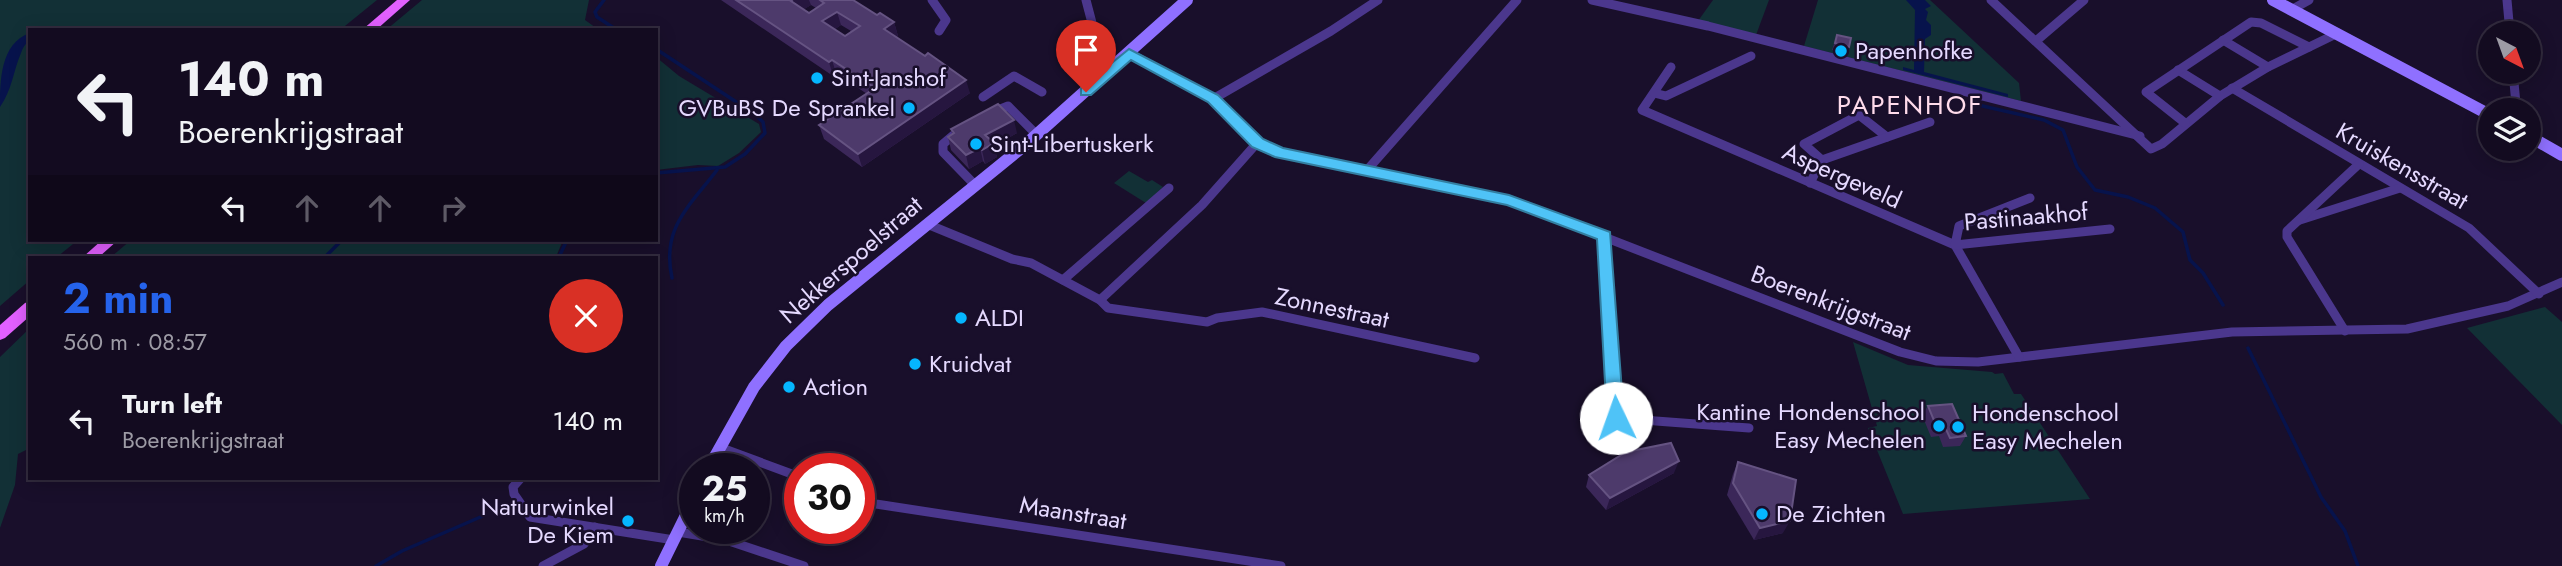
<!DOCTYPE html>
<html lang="en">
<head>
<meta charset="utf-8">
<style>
	:root { --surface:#130b20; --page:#20192d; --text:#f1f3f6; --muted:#9d9ba5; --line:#322b3e; --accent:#2563eb }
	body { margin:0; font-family:Jost,sans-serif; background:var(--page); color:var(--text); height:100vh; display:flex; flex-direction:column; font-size:26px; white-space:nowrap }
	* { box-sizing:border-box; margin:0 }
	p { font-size:23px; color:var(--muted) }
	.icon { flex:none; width:38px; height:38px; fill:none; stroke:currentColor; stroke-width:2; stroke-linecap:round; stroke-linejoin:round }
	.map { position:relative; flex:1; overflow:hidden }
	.side { position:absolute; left:28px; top:256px; width:630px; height:224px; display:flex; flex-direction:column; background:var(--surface); border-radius:0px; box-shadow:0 4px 18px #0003,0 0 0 2px var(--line) }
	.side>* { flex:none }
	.banner { position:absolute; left:28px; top:28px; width:630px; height:214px; border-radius:0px; box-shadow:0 4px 18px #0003,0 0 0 2px var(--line); background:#130b20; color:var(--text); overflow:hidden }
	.needle { width:46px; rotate:139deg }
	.controls { position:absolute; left:2478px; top:21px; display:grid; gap:14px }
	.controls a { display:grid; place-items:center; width:63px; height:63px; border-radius:50%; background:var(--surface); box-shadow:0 4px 18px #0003,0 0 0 2px var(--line); font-size:35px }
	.speed { position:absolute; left:679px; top:453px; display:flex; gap:14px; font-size:35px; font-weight:700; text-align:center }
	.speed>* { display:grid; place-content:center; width:91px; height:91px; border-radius:50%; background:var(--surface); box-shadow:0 4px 18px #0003,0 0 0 2px var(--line); line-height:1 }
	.speed small { font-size:18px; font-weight:400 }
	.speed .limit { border:10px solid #d22; background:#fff; color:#111 }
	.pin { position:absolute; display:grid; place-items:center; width:60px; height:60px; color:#fff; margin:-72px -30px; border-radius:50% 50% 50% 0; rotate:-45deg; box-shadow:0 0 7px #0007 }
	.pin .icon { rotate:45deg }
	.me { position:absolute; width:77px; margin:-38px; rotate:357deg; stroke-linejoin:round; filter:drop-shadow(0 0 5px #0008) }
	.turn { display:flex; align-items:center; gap:24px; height:147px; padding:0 35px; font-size:32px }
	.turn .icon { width:91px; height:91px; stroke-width:2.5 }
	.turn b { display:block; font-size:49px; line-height:60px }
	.lanes { display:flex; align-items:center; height:66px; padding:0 35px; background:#0003; justify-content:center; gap:35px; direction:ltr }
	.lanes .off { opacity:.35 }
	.round { display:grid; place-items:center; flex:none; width:74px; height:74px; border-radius:37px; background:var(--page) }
	.head { display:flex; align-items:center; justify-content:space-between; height:119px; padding:0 35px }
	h1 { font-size:42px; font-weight:700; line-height:52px; color:var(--accent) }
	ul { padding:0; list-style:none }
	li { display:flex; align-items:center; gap:21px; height:91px; padding:0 35px }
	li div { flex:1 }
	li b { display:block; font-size:26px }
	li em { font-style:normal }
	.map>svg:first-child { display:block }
	.green { fill:#123036 }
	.water { fill:#07134c }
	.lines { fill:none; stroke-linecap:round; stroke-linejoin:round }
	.stream { stroke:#07134c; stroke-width:3.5 }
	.minor { stroke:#4b378d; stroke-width:9 }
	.secondary { stroke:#8f70ff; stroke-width:12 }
	.primary { fill:#e260ff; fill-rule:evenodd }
	.wall { fill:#3b2759; fill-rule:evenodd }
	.shaded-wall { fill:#26163f }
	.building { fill:#4d3a6b; stroke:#655382; stroke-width:2; fill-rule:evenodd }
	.route { fill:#4fc3f7; stroke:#337fa1; stroke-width:2 }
	.poi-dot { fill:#05b6ff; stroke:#190f2b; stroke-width:2.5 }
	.labels { text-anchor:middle; stroke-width:5; stroke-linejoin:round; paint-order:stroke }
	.poi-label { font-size:24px; fill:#e5d9ff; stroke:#190f2b; text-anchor:start }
	.street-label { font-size:24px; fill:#e5d9ff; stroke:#190f2b }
	.neighbourhood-label { font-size:26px; letter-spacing:2px; fill:#ffdbeb; stroke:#190f2b }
</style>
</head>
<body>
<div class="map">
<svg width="2562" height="566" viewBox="0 0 2562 566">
	<rect width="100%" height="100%" fill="#190f2b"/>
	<g class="green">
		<path d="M0,0H377L340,30H30V240H78L57,257H30V280L0,306Z"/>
		<path d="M422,0H589L585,20L599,30H386Z"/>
		<path d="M1713,0H1769L1756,35L1698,21Z"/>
		<path d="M1818,0H1930L2019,83L2021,101L1804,46Z"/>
		<path d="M656,57L679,76L759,124L761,132L739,153L718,166L698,165L656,170Z"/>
		<path d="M1129,171L1148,182L1152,180L1163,187L1146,203L1114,183Z"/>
		<path d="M131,240H563L556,257H111Z"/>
		<path d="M2545,307L2562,322V425L2467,328Z"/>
		<path d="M30,328V448L18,454L15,485L0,528V357Z"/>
		<path d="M1853,342L1908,365L1992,372L1995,374L2003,373L2014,394H2021L2090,499L1903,514L1868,428L1877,426Z"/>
	</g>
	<g class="water">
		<path d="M1906,0H1925L1931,6L1925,9L1928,12L1926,20L1931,25V35L1925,39L1924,72L2008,94V97L1903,70V67L1914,70L1915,10Z"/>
		<path d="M30,33C30,43 24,43 21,53C13,72 12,90 0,107C0,82 0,43 30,33Z"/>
	</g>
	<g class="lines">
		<g class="stream">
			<path d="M604,0L595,12L597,17L617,30"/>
			<path d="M656,49L753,113L763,122L765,133L745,154L725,167L656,173"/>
			<path d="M1974,104L2044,120L2063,130L2077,167L2095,190L2128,197L2155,208L2183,232L2190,260L2203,273L2223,305"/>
			<path d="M325,257L342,240"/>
			<path d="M559,257L567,240"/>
			<path d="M672,278C661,228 689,207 717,170"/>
			<path d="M2248,348L2321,497L2345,531L2358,566"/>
			<path d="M376,566L402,551L485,515"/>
		</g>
		<g class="minor">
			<path d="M932,0L946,20L939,31"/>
			<path d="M1086,0L1102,61L1111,69"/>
			<path d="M1592,0L1708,26L2140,136"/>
			<path d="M1991,0L2151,149L2162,144L2220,96L2268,67L2338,33"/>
			<path d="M2507,0L2510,33"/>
			<path d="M2291,10L2309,0"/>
			<path d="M2223,40L2268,67"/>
			<path d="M2036,41L2084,0"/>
			<path d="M1129,53L1213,99L1257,143L1280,153L1509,200L1900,352L1936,361L1978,362L2232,332L2407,329L2508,306L2562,282"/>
			<path d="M1671,67L1642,110L1955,245L2019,357"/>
			<path d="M2178,70L2220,96"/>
			<path d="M2513,72L2516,104L2520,110"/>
			<path d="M2232,88L2469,228L2539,294"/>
			<path d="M1654,93L1666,96L1751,56"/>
			<path d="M983,97L1014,76L1042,92"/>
			<path d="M1213,99L1331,31L1378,0"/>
			<path d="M993,112L1008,106L1037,135"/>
			<path d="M2185,123L2146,92L2251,22L2261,23L2309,47"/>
			<path d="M956,133L943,144V152L975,185"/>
			<path d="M1822,160L1804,144L1859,115L1887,137"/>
			<path d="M1368,169L1517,0"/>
			<path d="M1810,183L1822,160L1930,122"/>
			<path d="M2030,198L1959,226L1955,245L2110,229"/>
			<path d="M2300,220L2400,188"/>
			<path d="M927,224L1012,259L1031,263L1100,300L1108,308L1207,322L1217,318L1262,312L1475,358"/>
			<path d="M1605,236L1616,418L1749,428"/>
			<path d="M1063,280L1169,188"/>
			<path d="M1100,300L1202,205L1257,143"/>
			<path d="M2345,331L2287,237V231L2359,164"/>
			<path d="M719,447L800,477"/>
			<path d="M521,478L513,487L514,494L530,517L674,540"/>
			<path d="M859,498L876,504L1281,566"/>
			<path d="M678,532L726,540L804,566"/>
			<path d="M543,566L584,544L595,527"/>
		</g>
		<g class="secondary">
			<path d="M2273,0L2490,115"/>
			<path d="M2529,136L2562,155"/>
			<path d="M708,469L754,387L786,346L828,305L1025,145L1187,0"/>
			<path d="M661,566L695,497"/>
		</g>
		<g class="primary">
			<path d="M397,0H410L376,30H362Z"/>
			<path d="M102,240H118L99,257H83Z"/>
			<path d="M30,301V316L5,338L0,340V325L25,303Z"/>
		</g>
	</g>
	<g class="wall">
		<path d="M721,0H853L877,15L894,22L898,36L896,37L970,93L862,167L824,139L819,125L867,94L836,73L833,76ZM811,5L816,8L809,13L804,9ZM841,25L851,31L845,36L835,29Z"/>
		<path d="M1837,35L1849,47L1846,54L1832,50Z"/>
		<path d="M951,129L1017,133L994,146L997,157L985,164L983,161L969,169L951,150L948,137L952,134Z"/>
		<path d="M1928,406L1966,436L1960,446L1943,447L1939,436L1931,437L1922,415Z"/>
		<path d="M1738,462L1783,533L1754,540L1727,495L1733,474Z"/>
		<path d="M1674,473L1606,510L1586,487L1589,475Z"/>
	</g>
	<g class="shaded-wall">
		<path d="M792,0H809L811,5L796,14L791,1Z"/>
		<path d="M837,12L841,25L826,35L822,21Z"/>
		<path d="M894,22L898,36L887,43L884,29Z"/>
		<path d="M832,60L836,73L833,76L829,62Z"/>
		<path d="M966,80L970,93L862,167L858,154Z"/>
		<path d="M1014,120L1017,133L994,146L997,157L985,164L982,150L985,135Z"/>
		<path d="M980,148L983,161L969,169L966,155Z"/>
		<path d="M1679,461L1674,473L1606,510L1610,498Z"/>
		<path d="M1790,521L1783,533L1754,540L1760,528Z"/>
	</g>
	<g class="building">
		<path d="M736,0H792L791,1L809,13L824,3L820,0H853L877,15L880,13L894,22L884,29L925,56L928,53L966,80L858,154L819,125L875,88L832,60L829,62ZM837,12L860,26L845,36L822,21Z"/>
		<path d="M1837,35L1851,38L1849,47L1835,43Z"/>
		<path d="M998,104L1014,120L985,135L994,143L982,150L980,148L966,155L948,137L954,133L951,129Z"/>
		<path d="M1952,404L1966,436L1950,438L1945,427L1937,428L1928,406Z"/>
		<path d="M1671,443L1679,461L1610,498L1589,475L1626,452Z"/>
		<path d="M1738,462L1796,480L1790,521L1760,528L1733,483Z"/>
	</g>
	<path class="route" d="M1129,49L1218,95L1263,139L1283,148L1509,195L1610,232L1624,418L1622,423L1616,425L1610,423L1607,418L1597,239L1507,205L1275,157L1252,147L1208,102L1131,60L1091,95H1081V88Z"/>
	<g class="poi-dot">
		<circle cx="1841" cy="51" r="7"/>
		<circle cx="817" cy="78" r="7"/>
		<circle cx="909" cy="108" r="7"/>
		<circle cx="976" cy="144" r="7"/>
		<circle cx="961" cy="318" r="7"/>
		<circle cx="915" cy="364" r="7"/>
		<circle cx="789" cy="387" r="7"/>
		<circle cx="1939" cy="426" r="7"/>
		<circle cx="1958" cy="427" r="7"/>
		<circle cx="1762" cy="514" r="7"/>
		<circle cx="628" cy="521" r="7"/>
	</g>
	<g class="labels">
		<g class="poi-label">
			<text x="1855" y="59">Papenhofke</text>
			<text x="831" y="86">Sint-Janshof</text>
			<text x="895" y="116" text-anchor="end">GVBuBS De Sprankel</text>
			<text x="990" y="152">Sint-Libertuskerk</text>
			<text x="975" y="326">ALDI</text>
			<text x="929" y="372">Kruidvat</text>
			<text x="803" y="395">Action</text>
			<text x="1925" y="420" text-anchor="end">Kantine Hondenschool<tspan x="1925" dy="28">Easy Mechelen</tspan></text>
			<text x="1972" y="421">Hondenschool<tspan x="1972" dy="28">Easy Mechelen</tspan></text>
			<text x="614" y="515" text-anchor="end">Natuurwinkel<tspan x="614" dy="28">De Kiem</tspan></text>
			<text x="1776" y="522">De Zichten</text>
		</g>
		<g class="street-label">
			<text transform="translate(2402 166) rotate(30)" y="8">Kruiskensstraat</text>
			<text transform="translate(1842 176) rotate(24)" y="8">Aspergeveld</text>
			<text transform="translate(2026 217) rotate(-5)" y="8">Pastinaakhof</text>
			<text transform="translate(851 260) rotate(-41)" y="8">Nekkerspoelstraat</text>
			<text transform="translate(1831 303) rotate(21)" y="8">Boerenkrijgstraat</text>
			<text transform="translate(1332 308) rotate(12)" y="8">Zonnestraat</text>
			<text transform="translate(1073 513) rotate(9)" y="8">Maanstraat</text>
		</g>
		<g class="neighbourhood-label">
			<text x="1910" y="114">PAPENHOF</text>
		</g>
	</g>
</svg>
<div class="controls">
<a><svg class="needle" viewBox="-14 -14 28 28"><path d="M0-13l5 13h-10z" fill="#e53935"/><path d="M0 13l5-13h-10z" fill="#9d9ba5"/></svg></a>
<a><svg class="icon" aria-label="layers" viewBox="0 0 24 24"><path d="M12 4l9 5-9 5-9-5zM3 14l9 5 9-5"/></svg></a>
</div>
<div class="speed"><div>25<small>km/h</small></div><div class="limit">30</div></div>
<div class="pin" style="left:1086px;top:92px;background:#d93025"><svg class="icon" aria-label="arrive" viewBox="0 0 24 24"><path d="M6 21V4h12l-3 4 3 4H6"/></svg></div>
<svg class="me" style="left:1616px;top:418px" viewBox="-20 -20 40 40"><circle r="19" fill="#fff"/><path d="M0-13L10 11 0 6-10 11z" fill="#4fc3f7"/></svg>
<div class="banner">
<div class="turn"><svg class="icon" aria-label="left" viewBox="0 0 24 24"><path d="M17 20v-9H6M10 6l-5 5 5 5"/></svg><div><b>140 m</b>Boerenkrijgstraat</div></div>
<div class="lanes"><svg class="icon" aria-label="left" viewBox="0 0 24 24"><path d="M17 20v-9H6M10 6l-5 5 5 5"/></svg><svg class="icon off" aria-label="ahead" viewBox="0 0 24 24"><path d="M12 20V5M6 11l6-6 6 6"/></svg><svg class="icon off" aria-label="ahead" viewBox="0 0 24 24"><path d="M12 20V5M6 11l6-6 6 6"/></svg><svg class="icon off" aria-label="right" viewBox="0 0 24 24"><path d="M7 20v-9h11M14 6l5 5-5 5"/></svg></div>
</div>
<section class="side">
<div class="head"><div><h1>2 min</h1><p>560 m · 08:57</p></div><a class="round" style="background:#d93025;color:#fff"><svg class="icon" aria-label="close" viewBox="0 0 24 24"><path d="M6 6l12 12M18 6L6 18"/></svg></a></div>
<ul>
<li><svg class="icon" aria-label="left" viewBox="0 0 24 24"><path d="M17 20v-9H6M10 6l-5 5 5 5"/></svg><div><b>Turn left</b><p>Boerenkrijgstraat</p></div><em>140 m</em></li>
</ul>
</section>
</div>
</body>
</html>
